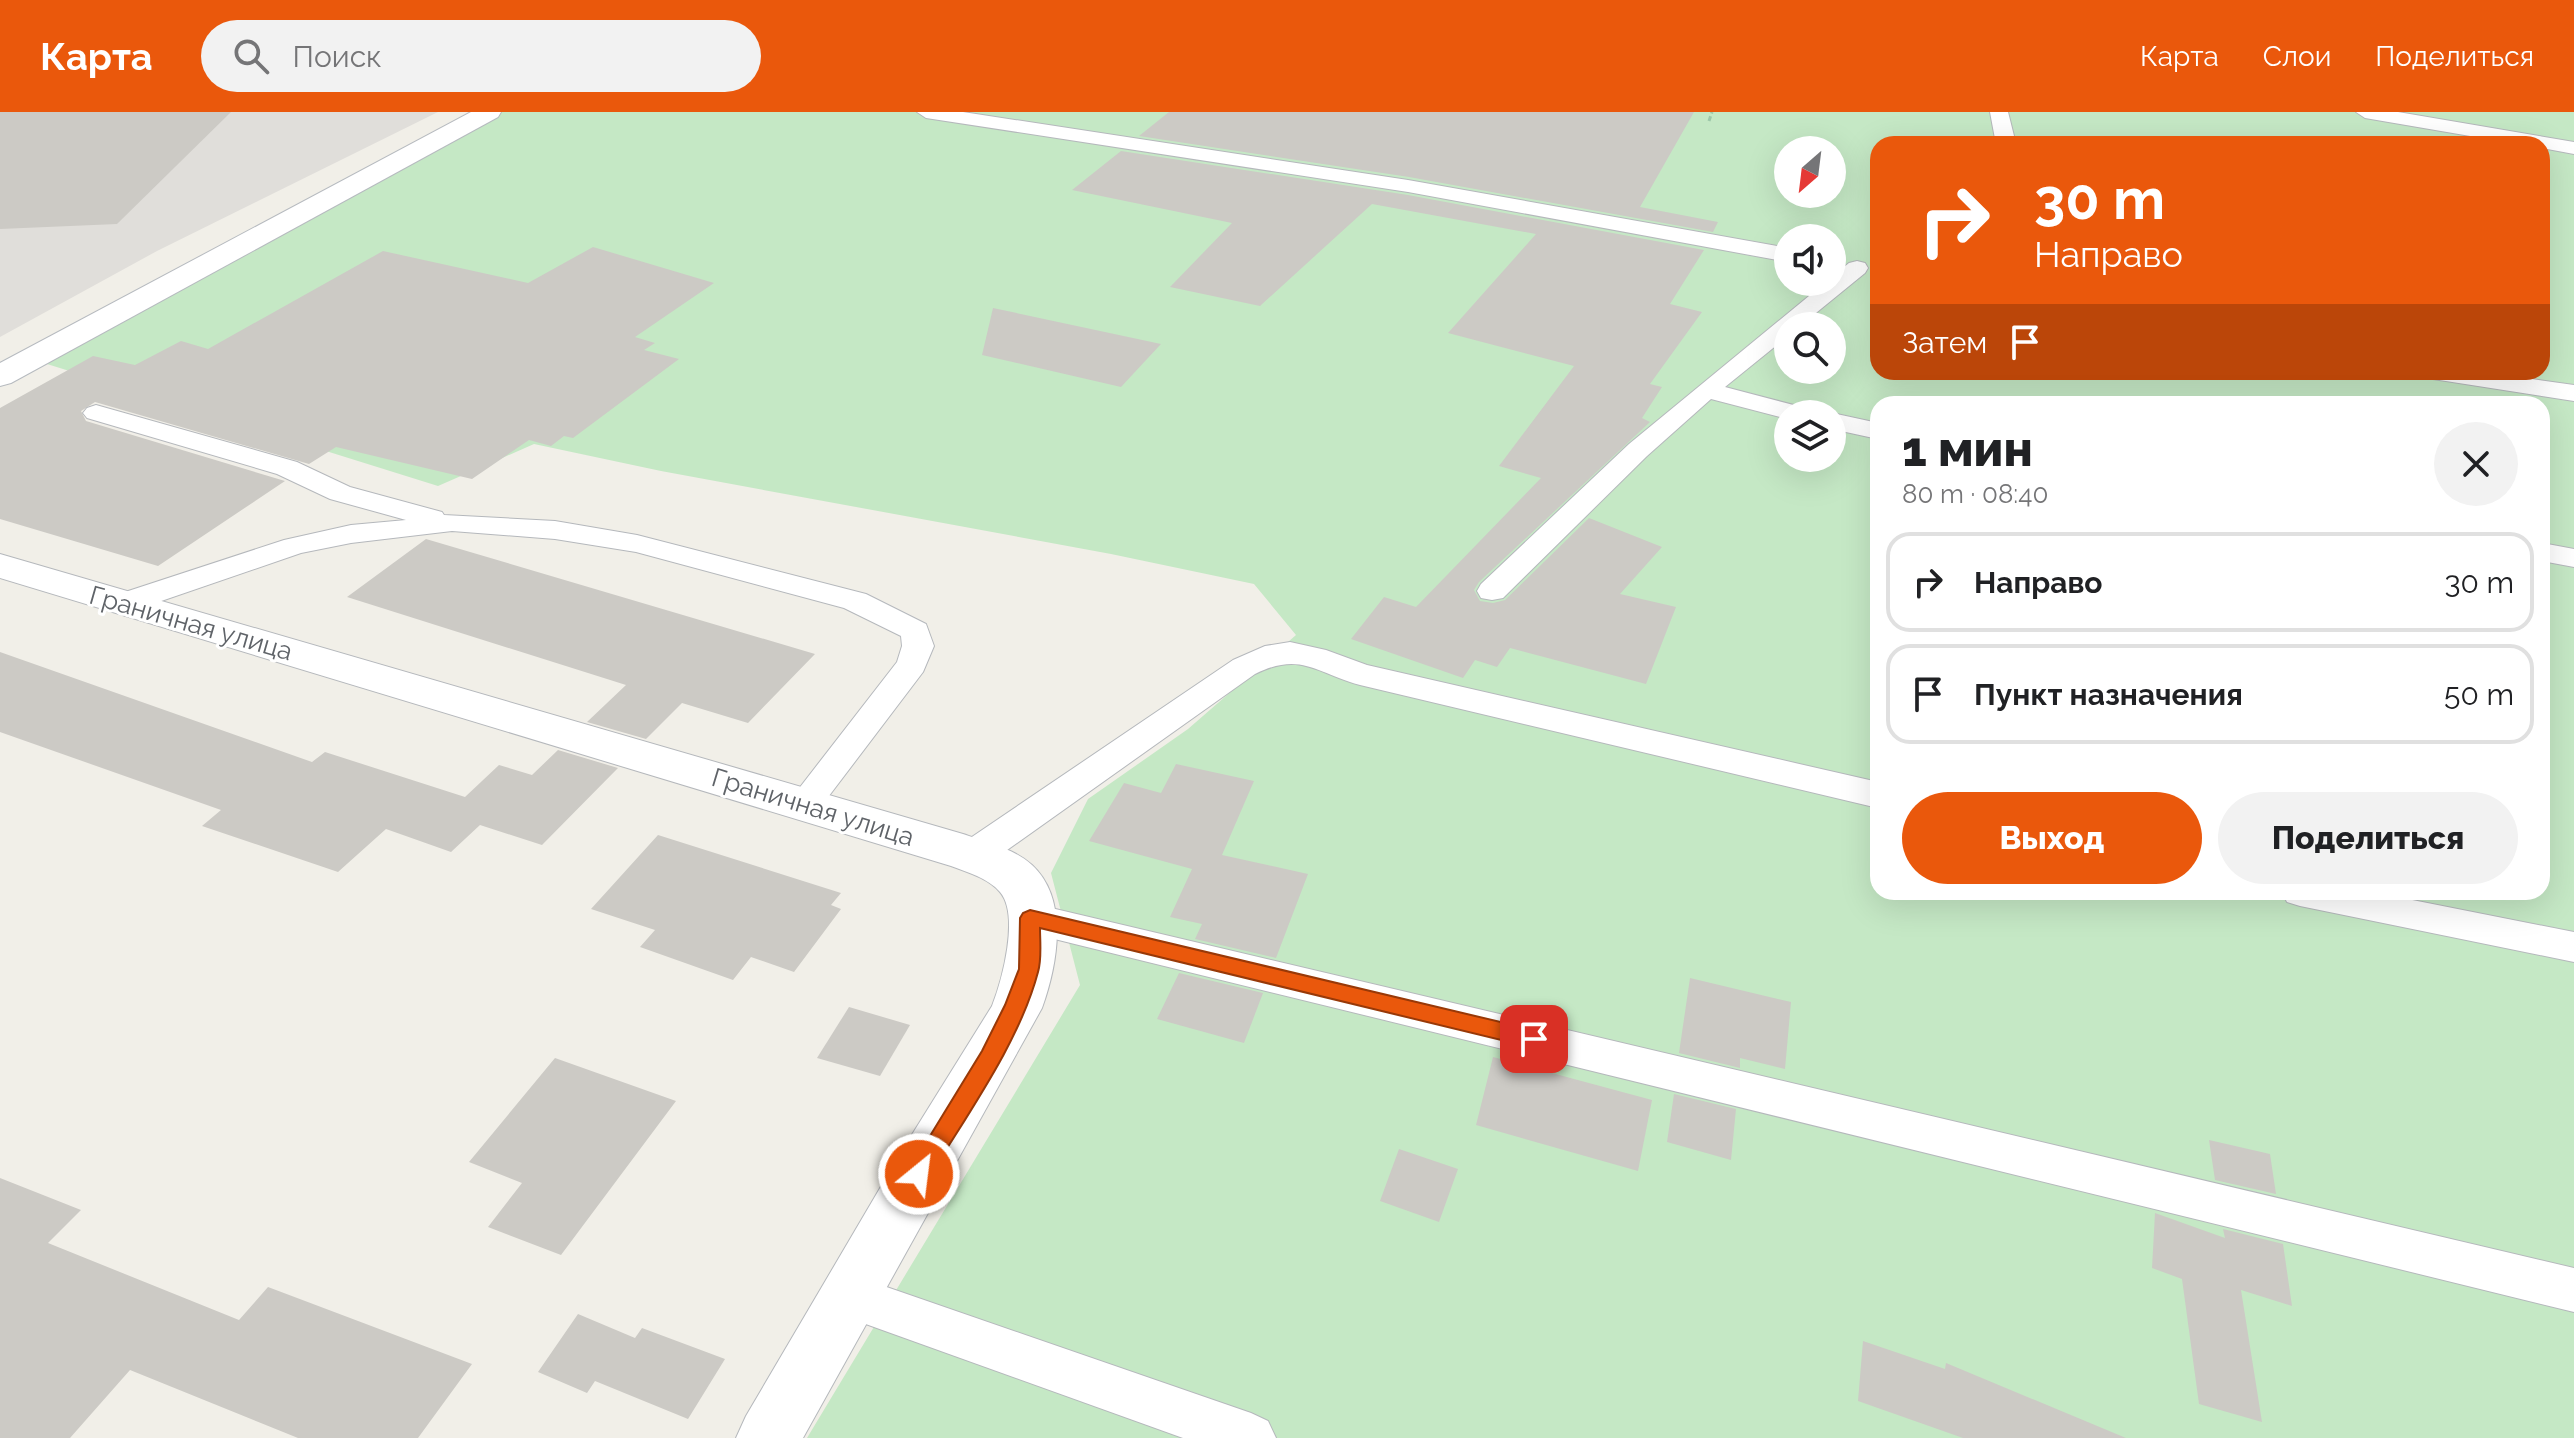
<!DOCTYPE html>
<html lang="ru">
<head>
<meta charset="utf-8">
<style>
	:root { --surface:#fff; --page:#f2f2f2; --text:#202124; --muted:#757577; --line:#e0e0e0; --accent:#ea580c }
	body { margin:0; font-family:Raleway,sans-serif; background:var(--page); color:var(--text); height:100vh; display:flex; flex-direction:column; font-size:30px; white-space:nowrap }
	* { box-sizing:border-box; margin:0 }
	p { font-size:26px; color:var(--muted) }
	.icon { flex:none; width:44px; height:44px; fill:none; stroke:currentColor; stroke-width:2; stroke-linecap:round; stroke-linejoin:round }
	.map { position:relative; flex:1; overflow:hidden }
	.sheet { position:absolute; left:1870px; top:284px; width:680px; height:504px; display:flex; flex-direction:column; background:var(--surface); border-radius:24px; box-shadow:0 8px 32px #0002 }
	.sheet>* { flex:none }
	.guide { position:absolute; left:1870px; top:24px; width:680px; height:244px; border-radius:24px; box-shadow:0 8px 32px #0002; background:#ea580c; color:#fff; overflow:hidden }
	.needle { width:52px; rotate:208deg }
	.fabs { position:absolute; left:1774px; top:24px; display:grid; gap:16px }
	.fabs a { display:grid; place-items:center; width:72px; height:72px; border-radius:50%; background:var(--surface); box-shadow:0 8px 32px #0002; font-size:40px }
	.pin { position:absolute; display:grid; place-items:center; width:68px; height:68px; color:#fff; margin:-34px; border-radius:16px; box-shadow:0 4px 12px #0006 }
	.me { position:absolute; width:88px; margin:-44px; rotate:29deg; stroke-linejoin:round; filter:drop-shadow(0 0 6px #0008) }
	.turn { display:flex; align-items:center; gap:28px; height:168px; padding:0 32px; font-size:36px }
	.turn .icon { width:104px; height:104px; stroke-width:2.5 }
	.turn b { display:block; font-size:56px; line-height:68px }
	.then { display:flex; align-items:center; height:76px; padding:0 32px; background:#0003; gap:16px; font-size:30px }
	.round { display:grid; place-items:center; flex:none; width:84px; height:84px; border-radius:42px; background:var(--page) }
	.summary { display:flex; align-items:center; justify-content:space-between; height:136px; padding:0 32px }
	h1 { font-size:48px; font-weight:800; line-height:60px }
	.button { display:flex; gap:16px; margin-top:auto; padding:16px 32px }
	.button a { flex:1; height:92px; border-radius:48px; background:var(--accent); color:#fff; font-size:32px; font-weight:800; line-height:92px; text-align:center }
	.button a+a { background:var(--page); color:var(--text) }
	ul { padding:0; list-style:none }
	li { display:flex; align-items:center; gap:24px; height:100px; margin:0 16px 12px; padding:0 16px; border:4px solid var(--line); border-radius:24px }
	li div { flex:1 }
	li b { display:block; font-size:30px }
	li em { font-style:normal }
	header { display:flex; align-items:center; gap:48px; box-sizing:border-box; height:112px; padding:0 40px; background:var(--accent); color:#fff }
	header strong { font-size:38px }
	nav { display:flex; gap:44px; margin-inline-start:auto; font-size:28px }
	.search { width:560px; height:72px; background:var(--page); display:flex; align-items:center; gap:20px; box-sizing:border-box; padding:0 28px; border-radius:44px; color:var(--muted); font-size:30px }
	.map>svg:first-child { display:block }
	.industrial { fill:#e0deda }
	.green { fill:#c5e8c5; fill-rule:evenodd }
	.building { fill:#cccac5 }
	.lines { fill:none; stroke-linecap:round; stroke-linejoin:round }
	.lane-casing { stroke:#b5b8bc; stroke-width:2 }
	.street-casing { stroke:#b5b8bc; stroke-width:2 }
	.secondary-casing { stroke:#b6babf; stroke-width:2 }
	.path { stroke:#9cc7a9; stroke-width:3; stroke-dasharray:5 3; stroke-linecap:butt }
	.lane { fill:#fff; fill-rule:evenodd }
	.street { fill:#fff; fill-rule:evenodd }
	.secondary { fill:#fff; fill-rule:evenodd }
	.route { fill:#ea580c; stroke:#983908; stroke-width:2 }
	.labels { text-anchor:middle; stroke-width:6; stroke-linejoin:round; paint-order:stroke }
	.street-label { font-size:26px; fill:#5f6368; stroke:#fff }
</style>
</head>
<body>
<header>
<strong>Карта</strong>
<div class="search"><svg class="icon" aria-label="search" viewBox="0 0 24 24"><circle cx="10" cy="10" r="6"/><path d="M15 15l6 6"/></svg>Поиск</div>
<nav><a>Карта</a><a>Слои</a><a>Поделиться</a></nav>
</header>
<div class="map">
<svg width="2574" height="1326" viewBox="0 0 2574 1326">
	<rect width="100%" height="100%" fill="#f1efe8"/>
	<path class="industrial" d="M0,0H438L157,139L0,225Z"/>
	<path class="green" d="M489,0H2574V1326H807L1080,873L1051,761L1088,687L1188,617L1296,523L1254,472L1111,442L661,359L534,332L438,374L31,247ZM1878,32H2542V260H1878ZM1788,38H1832V82H1788ZM1788,126H1832V170H1788ZM1788,214H1832V258H1788ZM1878,292H2542V780H1878ZM1788,302H1832V346H1788Z"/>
	<g class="building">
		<path d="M0,0H231L117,112L0,117Z"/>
		<path d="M1169,0H1694L1640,95L1718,110L1713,120L1409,65L1139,24Z"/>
		<path d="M1121,39L1408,83L1704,138L1670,192L1702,200L1650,272L1662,275L1642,306L1650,310L1479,470L1474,478L1480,489L1493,491L1505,488L1589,406L1662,435L1620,482L1676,495L1646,572L1510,536L1497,555L1475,548L1463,566L1351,527L1384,485L1416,495L1541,366L1499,354L1574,254L1448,221L1536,122L1372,92L1260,194L1170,175L1232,111L1072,78Z"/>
		<path d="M593,135L714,171L635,225L655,231L644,238L679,247L573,326L564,324L551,334L529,328L472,367L336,335L309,352L95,290L81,299L86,309L285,369L158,454L0,407V296L93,244L135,253L181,229L208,237L383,139L528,171Z"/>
		<path d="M993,196L1161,232L1121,275L982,243Z"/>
		<path d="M426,427L815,542L748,611L682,591L646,627L587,610L626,573L347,485Z"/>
		<path d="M0,540L312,650L325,640L465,685L499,653L532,663L558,638L618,656L542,733L480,713L451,740L386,717L338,760L202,714L221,698L0,620Z"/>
		<path d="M1176,652L1254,669L1222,743L1308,762L1276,846L1195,827L1202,812L1170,805L1192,757L1089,729L1124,671L1161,681Z"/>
		<path d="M658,723L841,781L831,793L841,797L794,860L751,845L733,868L640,835L655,818L591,797Z"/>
		<path d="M1179,861L1263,881L1244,931L1157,907Z"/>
		<path d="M1690,866L1791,890L1785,957L1740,946V956L1679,941Z"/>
		<path d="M849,895L910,913L880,964L817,946Z"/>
		<path d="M1493,945L1652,988L1638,1059L1476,1013Z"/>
		<path d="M555,946L676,989L561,1143L488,1115L522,1071L469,1050Z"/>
		<path d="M1674,982L1736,997L1731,1048L1667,1030Z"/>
		<path d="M2209,1028L2270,1042L2276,1082L2215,1068Z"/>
		<path d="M1399,1037L1458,1057L1439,1110L1380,1089Z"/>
		<path d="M0,1066L81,1098L48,1131L239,1208L268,1175L472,1252L418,1326H298L130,1258L70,1326H0Z"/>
		<path d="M2155,1101L2225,1126L2223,1117L2283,1132L2292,1194L2241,1178L2262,1310L2199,1292L2182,1167L2152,1156Z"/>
		<path d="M578,1202L635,1226L642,1216L725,1247L688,1307L595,1269L587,1281L538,1260Z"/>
		<path d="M1863,1229L1945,1257L1946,1251L2126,1326H1963L1858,1289Z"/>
	</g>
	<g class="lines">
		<g class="lane-casing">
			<g id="lane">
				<path d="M917,0H963L1408,68L1788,136V150L1408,80L926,6Z"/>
				<path d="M1990,0H2008L2016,32H1996Z"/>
				<path d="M2356,0H2398L2574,30V42L2542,36V32H2517L2365,6Z"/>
				<path d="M1857,149L1865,151L1868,156L1865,161L1800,214H1788V224L1725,275L1809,297L1813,302H1788V307L1711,287L1647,344L1503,486L1492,488L1481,486L1477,479L1481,472L1629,332L1826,170H1832V165L1849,151Z"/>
				<path d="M2421,260H2483L2574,273V289L2433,267L2424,265Z"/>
				<path d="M96,293L297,350L350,375L442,400L444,403L555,409L637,423L866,482L926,512L934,534L923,560L816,701L804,705L792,701L787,692L897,550L902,534L901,524L844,496L636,440L555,427L452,419L351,431L301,441L135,498L124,501L113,498L109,491L113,484L284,428L351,413L406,408L330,387L277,362L87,306L83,301L87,296Z"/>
				<path d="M1832,301L1878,311V327L1832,317V302H1829Z"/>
				<path d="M2542,431L2574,437V455L2542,449Z"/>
				<path d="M1290,530L1326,538L1367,553L1878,670V696L1360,573C1316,561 1301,539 1255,562L986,753L973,757L960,753L955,743L960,733L1233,548L1265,534Z"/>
				<path d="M2282,780H2372L2574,820V850L2300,794L2287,790Z"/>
				<path d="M1030,791L2574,1156V1200L1030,821L1017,816L1011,806L1017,796Z"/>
				<path d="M849,1162L1251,1301L1268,1309L1276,1326H1183L849,1206L833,1200L826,1184L833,1168Z"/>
			</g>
		</g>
		<g class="street-casing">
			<path id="street" d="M0,442L963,722C986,730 1013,736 1032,753C1070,788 1057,854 1042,896L803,1326H736L746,1304L903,1037L992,894C1002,869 1020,803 1000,780C988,766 967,760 951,754L0,466Z"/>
		</g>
		<g class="secondary-casing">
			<path id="secondary" d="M471,0H501L498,5L11,271L0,274V251Z"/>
		</g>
		<path class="path" d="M1709,9L1712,0"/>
		<use href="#lane" class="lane"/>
		<use href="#street" class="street"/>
		<use href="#secondary" class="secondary"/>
	</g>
	<path class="route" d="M1030,798L1534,918L1541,921L1544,927L1541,933L1534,936L1040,816C1040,830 1042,847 1038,860C1019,932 965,1005 927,1069L919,1073L911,1069L907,1062L911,1055L982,939L1005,893L1019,857L1020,806L1023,801Z"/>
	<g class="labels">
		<g class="street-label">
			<text transform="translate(191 511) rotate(16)" y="9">Граничная улица</text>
			<text transform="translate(813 695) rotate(17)" y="9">Граничная улица</text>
		</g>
	</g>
</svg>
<div class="fabs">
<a><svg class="needle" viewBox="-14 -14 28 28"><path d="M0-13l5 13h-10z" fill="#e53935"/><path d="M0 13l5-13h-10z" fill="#757577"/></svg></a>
<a><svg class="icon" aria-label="sound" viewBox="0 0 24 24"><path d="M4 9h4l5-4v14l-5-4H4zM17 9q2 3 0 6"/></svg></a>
<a><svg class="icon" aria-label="search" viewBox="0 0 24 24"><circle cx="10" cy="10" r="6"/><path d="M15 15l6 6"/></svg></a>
<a><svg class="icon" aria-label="layers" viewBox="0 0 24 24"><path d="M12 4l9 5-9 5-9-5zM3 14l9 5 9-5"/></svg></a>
</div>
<div class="pin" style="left:1534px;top:927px;background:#d93025"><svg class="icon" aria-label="arrive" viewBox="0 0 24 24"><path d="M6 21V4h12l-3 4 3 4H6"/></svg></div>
<svg class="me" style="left:919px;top:1062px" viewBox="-20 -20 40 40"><circle r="17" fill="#ea580c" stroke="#fff" stroke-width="3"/><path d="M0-11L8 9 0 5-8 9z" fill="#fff"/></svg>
<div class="guide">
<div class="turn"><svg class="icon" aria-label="right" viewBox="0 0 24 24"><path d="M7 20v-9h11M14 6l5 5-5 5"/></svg><div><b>30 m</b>Направо</div></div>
<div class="then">Затем<svg class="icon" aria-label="arrive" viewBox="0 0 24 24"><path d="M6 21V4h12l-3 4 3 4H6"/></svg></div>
</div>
<section class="sheet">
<div class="summary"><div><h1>1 мин</h1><p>80 m · 08:40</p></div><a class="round"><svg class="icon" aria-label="close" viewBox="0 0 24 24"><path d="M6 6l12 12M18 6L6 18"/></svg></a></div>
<ul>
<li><svg class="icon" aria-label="right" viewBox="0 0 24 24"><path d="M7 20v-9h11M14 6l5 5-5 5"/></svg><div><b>Направо</b></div><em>30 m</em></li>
<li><svg class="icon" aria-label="arrive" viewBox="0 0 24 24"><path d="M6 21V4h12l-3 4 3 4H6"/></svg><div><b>Пункт назначения</b></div><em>50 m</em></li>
</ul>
<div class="button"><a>Выход</a><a>Поделиться</a></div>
</section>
</div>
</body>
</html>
